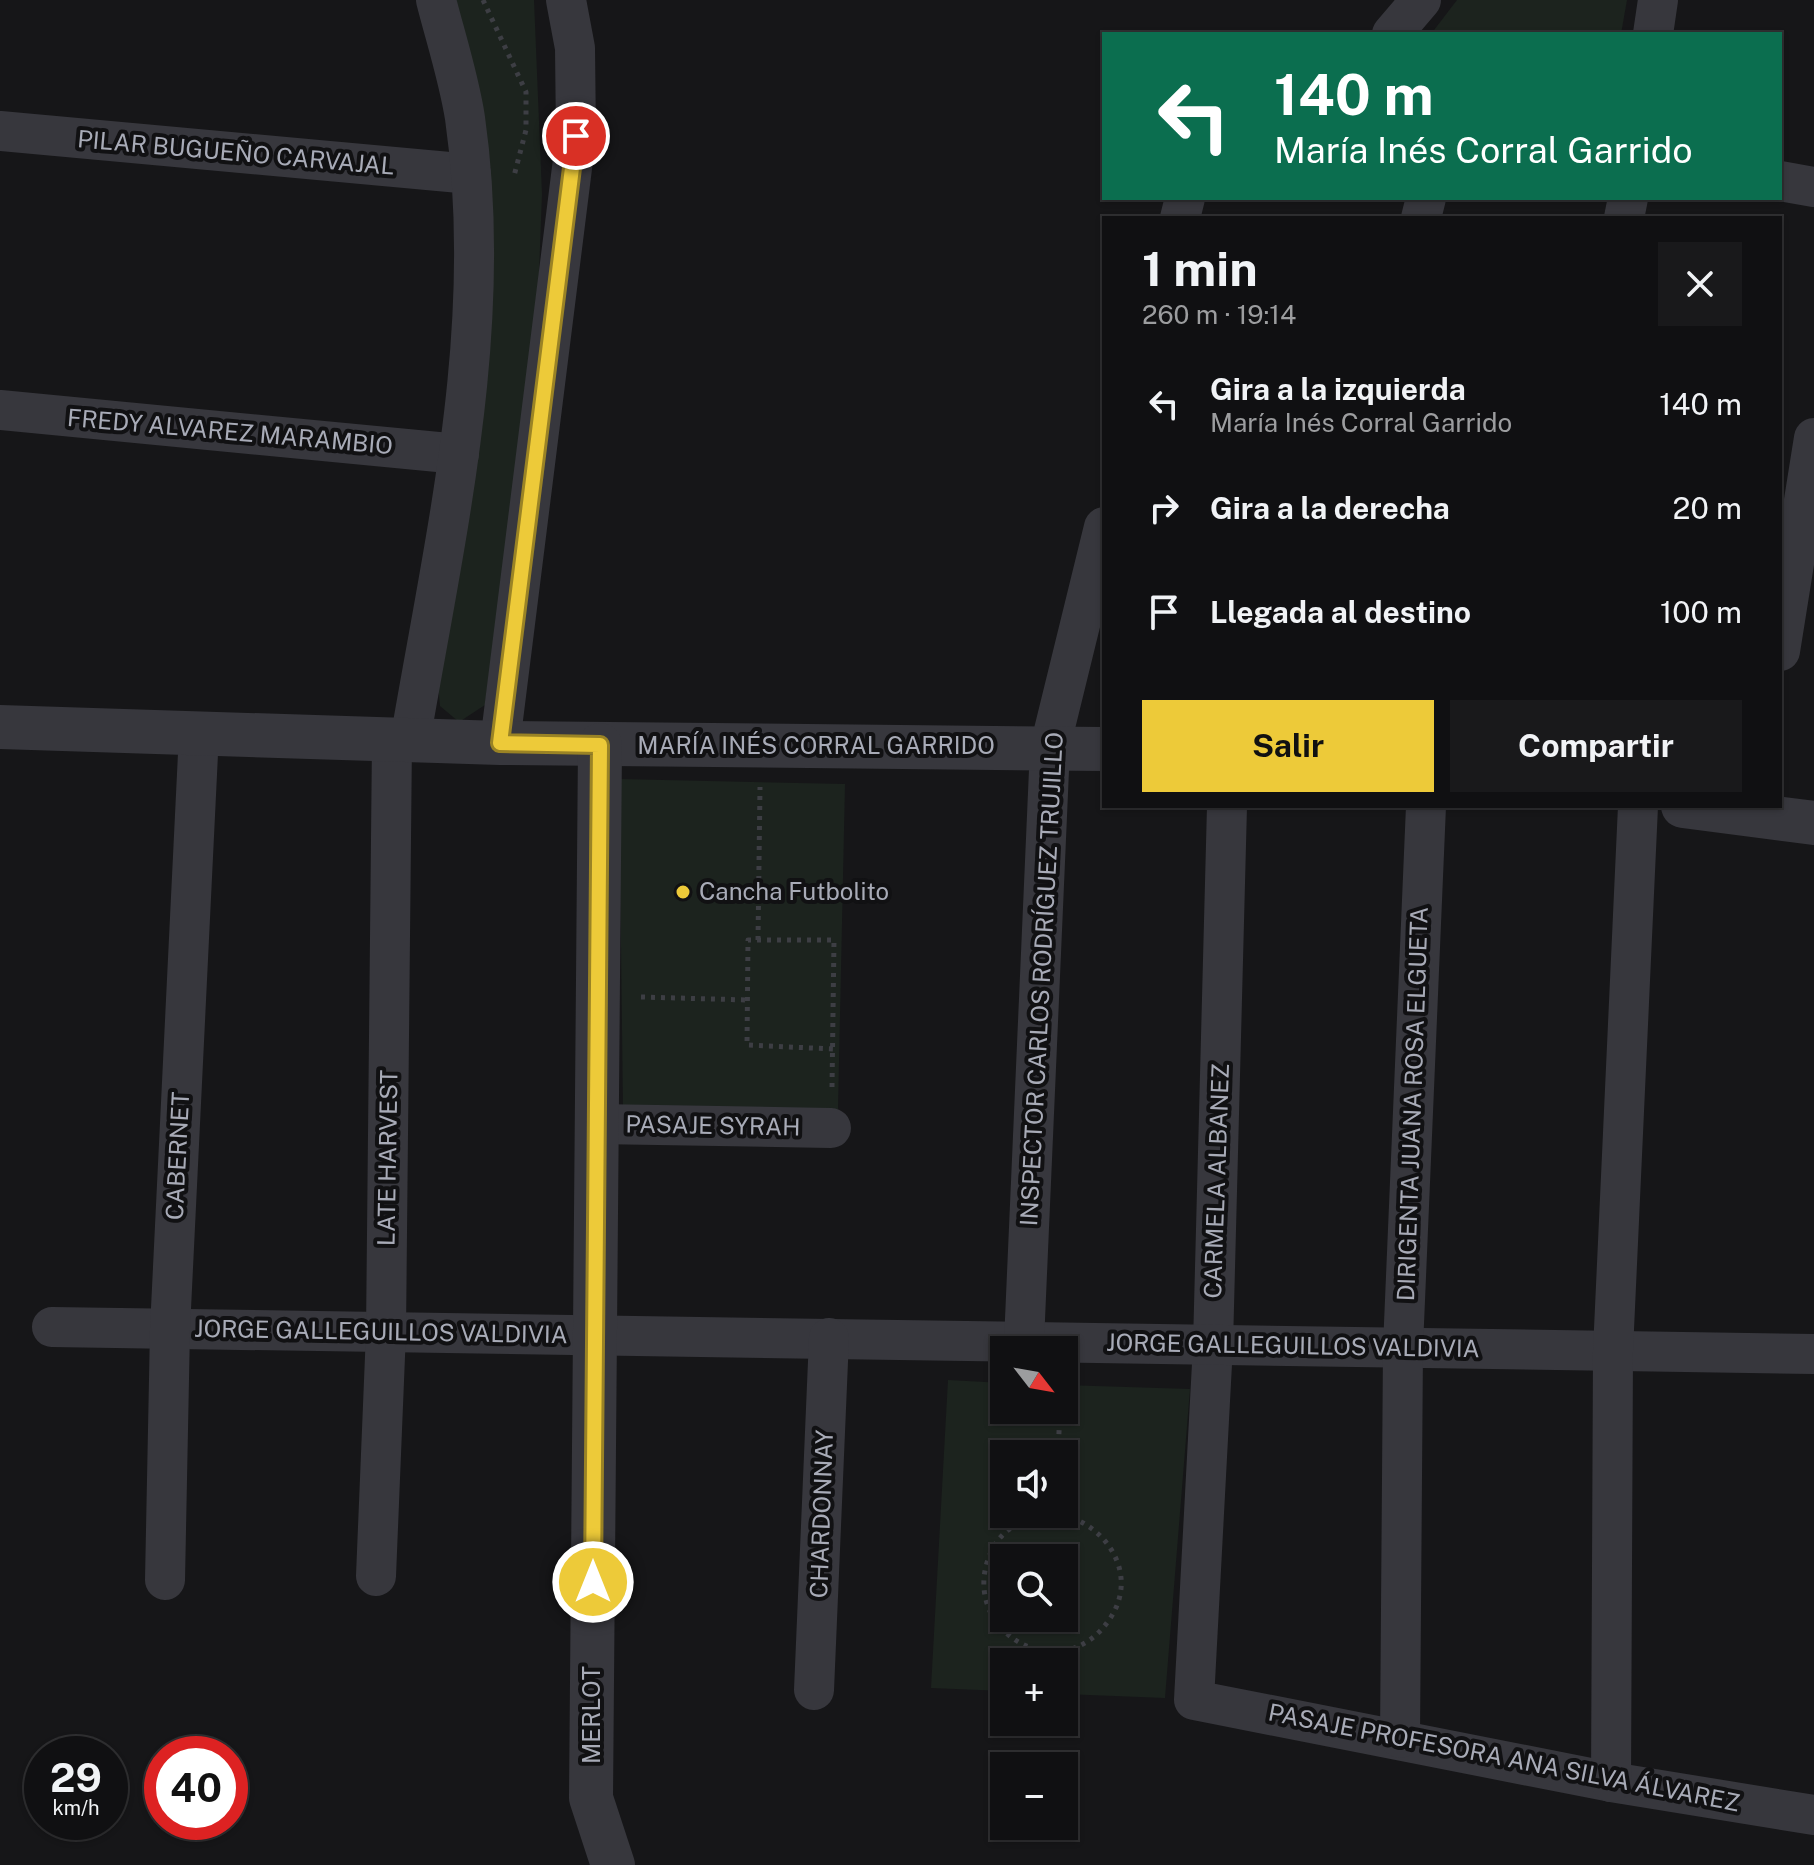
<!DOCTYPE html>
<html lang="es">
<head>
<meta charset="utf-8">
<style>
	:root { --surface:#101012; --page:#19191b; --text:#f1f3f6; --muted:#9c9d9f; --line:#303032; --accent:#edca39 }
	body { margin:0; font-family:"Public Sans",sans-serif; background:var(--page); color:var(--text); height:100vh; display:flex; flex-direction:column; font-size:30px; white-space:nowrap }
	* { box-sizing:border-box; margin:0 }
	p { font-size:26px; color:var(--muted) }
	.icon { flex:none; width:44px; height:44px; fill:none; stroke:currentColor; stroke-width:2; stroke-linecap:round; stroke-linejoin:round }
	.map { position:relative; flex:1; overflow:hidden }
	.sheet { position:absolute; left:1102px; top:216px; width:680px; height:592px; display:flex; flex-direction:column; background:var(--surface); border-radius:0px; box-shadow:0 2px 6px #0004,0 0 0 2px var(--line) }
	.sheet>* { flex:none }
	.hud { position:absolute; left:1102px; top:32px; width:680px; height:168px; border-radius:0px; box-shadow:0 2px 6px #0004,0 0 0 2px var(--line); background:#0b6e4f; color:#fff; overflow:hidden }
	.needle { width:52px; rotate:121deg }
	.buttons { position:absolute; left:990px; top:1336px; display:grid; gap:16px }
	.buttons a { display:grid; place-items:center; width:88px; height:88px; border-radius:0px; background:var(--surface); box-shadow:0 2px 6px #0004,0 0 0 2px var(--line); font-size:40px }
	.speed { position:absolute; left:24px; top:1736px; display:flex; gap:16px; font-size:40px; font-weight:700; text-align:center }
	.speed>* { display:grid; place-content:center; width:104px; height:104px; border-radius:50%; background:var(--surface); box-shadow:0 2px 6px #0004,0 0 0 2px var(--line); line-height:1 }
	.speed small { font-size:20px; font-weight:400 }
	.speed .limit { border:12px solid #d22; background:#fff; color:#111 }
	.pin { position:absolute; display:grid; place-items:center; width:68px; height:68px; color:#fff; margin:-34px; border:4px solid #fff; border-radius:50%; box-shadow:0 2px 8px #0007 }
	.me { position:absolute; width:88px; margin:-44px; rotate:0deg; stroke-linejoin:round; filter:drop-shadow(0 0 6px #0008) }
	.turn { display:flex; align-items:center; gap:28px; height:168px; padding:0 40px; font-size:36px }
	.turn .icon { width:104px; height:104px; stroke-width:2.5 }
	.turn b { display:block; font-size:56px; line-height:68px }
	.round { display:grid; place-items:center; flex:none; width:84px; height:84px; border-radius:0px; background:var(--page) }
	.head { display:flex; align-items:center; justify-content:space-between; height:136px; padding:0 40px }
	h1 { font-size:48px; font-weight:700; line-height:60px }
	.primary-button { display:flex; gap:16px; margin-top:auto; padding:16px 40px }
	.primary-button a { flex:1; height:92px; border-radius:0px; background:var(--accent); color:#111; font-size:32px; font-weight:700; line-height:92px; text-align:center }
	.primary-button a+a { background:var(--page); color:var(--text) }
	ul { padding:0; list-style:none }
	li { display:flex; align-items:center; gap:24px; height:104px; padding:0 40px }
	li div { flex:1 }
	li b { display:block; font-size:30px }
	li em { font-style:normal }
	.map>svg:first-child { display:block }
	.green { fill:#1c231e; fill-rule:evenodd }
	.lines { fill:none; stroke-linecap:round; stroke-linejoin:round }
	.path { stroke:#3d3e44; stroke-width:5; stroke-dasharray:4 6; stroke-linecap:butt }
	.minor { stroke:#37373d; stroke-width:40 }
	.tertiary { stroke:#37373d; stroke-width:44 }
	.route-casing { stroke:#9a8325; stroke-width:20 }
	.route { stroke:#edca39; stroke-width:14 }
	.poi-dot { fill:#edca39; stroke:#111113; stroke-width:3 }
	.labels { text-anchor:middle; stroke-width:8; stroke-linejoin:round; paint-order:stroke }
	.street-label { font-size:24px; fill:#a8abb7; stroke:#111113 }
	.poi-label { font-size:24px; fill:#a8abb7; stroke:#111113; text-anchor:start }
</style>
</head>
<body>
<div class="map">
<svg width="1814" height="1865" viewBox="0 0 1814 1865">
	<rect width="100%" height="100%" fill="#161618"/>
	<g class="green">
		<path d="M452,0H534L542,194L538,300L485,705L459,722L440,706L438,685L491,294V172Z"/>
		<path d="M1457,0H1627L1621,34H1431Z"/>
		<path d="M619,779L845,784L838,1109L623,1110Z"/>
		<path d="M948,1380L1004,1383V1410H1064V1385L1190,1389L1165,1698L1064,1694V1662H1004V1691L931,1688ZM1004,1454H1064V1514H1004ZM1064,1558V1618H1004V1558Z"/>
	</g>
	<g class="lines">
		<g class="path">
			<path d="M483,0L526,92V130L514,176"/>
			<path d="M758,940L760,787"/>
			<path d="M641,997L748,1000"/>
			<path d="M832,1087L834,940H748L747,1045L833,1049"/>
			<path d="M1058,1454L1060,1410"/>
			<path d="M1047,1514C1025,1517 1004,1528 993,1548C952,1627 1059,1693 1109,1620C1140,1576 1108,1525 1060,1514"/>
		</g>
		<g class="minor">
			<path d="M1392,34L1421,0"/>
			<path d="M1653,34L1658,0"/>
			<path d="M0,131L471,174"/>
			<path d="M1780,181L1814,187"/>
			<path d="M1180,218L1185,198"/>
			<path d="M1421,218L1426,198"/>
			<path d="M1624,218L1628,198"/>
			<path d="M0,410L459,454"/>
			<path d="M1780,651L1814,438"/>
			<path d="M410,741C445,536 495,327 465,118C459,79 446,39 436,0"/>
			<path d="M500,743L576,136L575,48L566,0"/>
			<path d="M1227,806L1213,1345L1194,1700L1611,1782L1814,1815"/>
			<path d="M596,1124L831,1128"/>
			<path d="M52,1327L1814,1354"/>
			<path d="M1024,1342L1050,747L1104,527"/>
			<path d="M376,1576L386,1332L392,740"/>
			<path d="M165,1580L170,1329L199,733"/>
			<path d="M814,1690L829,1338"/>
			<path d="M1400,1738L1403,1347L1426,806"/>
			<path d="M1611,1782L1613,1351L1638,806"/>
		</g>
		<g class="tertiary">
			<path d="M0,727L500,743L1104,749"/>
			<path d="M600,745L591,1798L613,1865"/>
			<path d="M1683,806L1814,823"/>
		</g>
	</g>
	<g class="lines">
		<g class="route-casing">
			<path id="route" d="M576,136L500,743L600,745L593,1582"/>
		</g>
		<use href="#route" class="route"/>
	</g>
	<circle class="poi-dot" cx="683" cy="892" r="8"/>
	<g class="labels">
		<g class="street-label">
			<text transform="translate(236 153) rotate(5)" y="8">PILAR BUGUEÑO CARVAJAL</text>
			<text transform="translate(230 432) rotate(5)" y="8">FREDY ALVAREZ MARAMBIO</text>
			<text x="816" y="754">MARÍA INÉS CORRAL GARRIDO</text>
			<text transform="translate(1042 979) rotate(-87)" y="8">INSPECTOR CARLOS RODRÍGUEZ TRUJILLO</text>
			<text transform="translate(1413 1104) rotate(-88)" y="8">DIRIGENTA JUANA ROSA ELGUETA</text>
			<text transform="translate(713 1126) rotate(1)" y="8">PASAJE SYRAH</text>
			<text transform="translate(178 1156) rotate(-87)" y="8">CABERNET</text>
			<text transform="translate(388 1158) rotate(-89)" y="8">LATE HARVEST</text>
			<text transform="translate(1217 1181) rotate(-88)" y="8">CARMELA ALBANEZ</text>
			<text transform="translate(381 1332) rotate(1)" y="8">JORGE GALLEGUILLOS VALDIVIA</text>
			<text transform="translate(1293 1346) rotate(1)" y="8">JORGE GALLEGUILLOS VALDIVIA</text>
			<text transform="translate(822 1514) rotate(-88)" y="8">CHARDONNAY</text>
			<text transform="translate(592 1715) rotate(-90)" y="8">MERLOT</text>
			<text transform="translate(1504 1758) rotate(11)" y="8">PASAJE PROFESORA ANA SILVA ÁLVAREZ</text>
		</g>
		<g class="poi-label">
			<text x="699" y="900">Cancha Futbolito</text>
		</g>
	</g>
</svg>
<div class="buttons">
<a><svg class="needle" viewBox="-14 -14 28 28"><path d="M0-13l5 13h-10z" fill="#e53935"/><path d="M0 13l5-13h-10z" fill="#9c9d9f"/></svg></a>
<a><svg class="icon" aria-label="sound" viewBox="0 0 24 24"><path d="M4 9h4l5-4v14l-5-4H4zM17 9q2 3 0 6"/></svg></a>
<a><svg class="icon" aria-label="search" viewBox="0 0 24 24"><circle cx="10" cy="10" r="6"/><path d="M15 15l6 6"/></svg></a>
<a>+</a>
<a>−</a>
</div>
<div class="speed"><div>29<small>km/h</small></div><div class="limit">40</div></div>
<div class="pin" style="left:576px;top:136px;background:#d93025"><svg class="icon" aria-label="arrive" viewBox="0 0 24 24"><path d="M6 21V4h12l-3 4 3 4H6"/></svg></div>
<svg class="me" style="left:593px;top:1582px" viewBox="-20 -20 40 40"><circle r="17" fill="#edca39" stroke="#fff" stroke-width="3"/><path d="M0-11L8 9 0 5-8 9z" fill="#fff"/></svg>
<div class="hud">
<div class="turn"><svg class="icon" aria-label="left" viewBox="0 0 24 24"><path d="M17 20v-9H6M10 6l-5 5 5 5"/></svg><div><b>140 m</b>María Inés Corral Garrido</div></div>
</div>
<section class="sheet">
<div class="head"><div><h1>1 min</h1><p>260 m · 19:14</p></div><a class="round"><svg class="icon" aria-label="close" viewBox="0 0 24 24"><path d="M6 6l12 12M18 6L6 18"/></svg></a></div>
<ul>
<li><svg class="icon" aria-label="left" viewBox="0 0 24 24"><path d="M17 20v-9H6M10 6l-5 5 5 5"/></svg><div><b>Gira a la izquierda</b><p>María Inés Corral Garrido</p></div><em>140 m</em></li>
<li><svg class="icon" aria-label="right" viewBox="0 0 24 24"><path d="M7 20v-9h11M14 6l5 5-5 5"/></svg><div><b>Gira a la derecha</b></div><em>20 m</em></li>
<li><svg class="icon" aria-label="arrive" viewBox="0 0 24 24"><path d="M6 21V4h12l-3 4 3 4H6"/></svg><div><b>Llegada al destino</b></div><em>100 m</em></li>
</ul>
<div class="primary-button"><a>Salir</a><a>Compartir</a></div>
</section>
</div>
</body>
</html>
